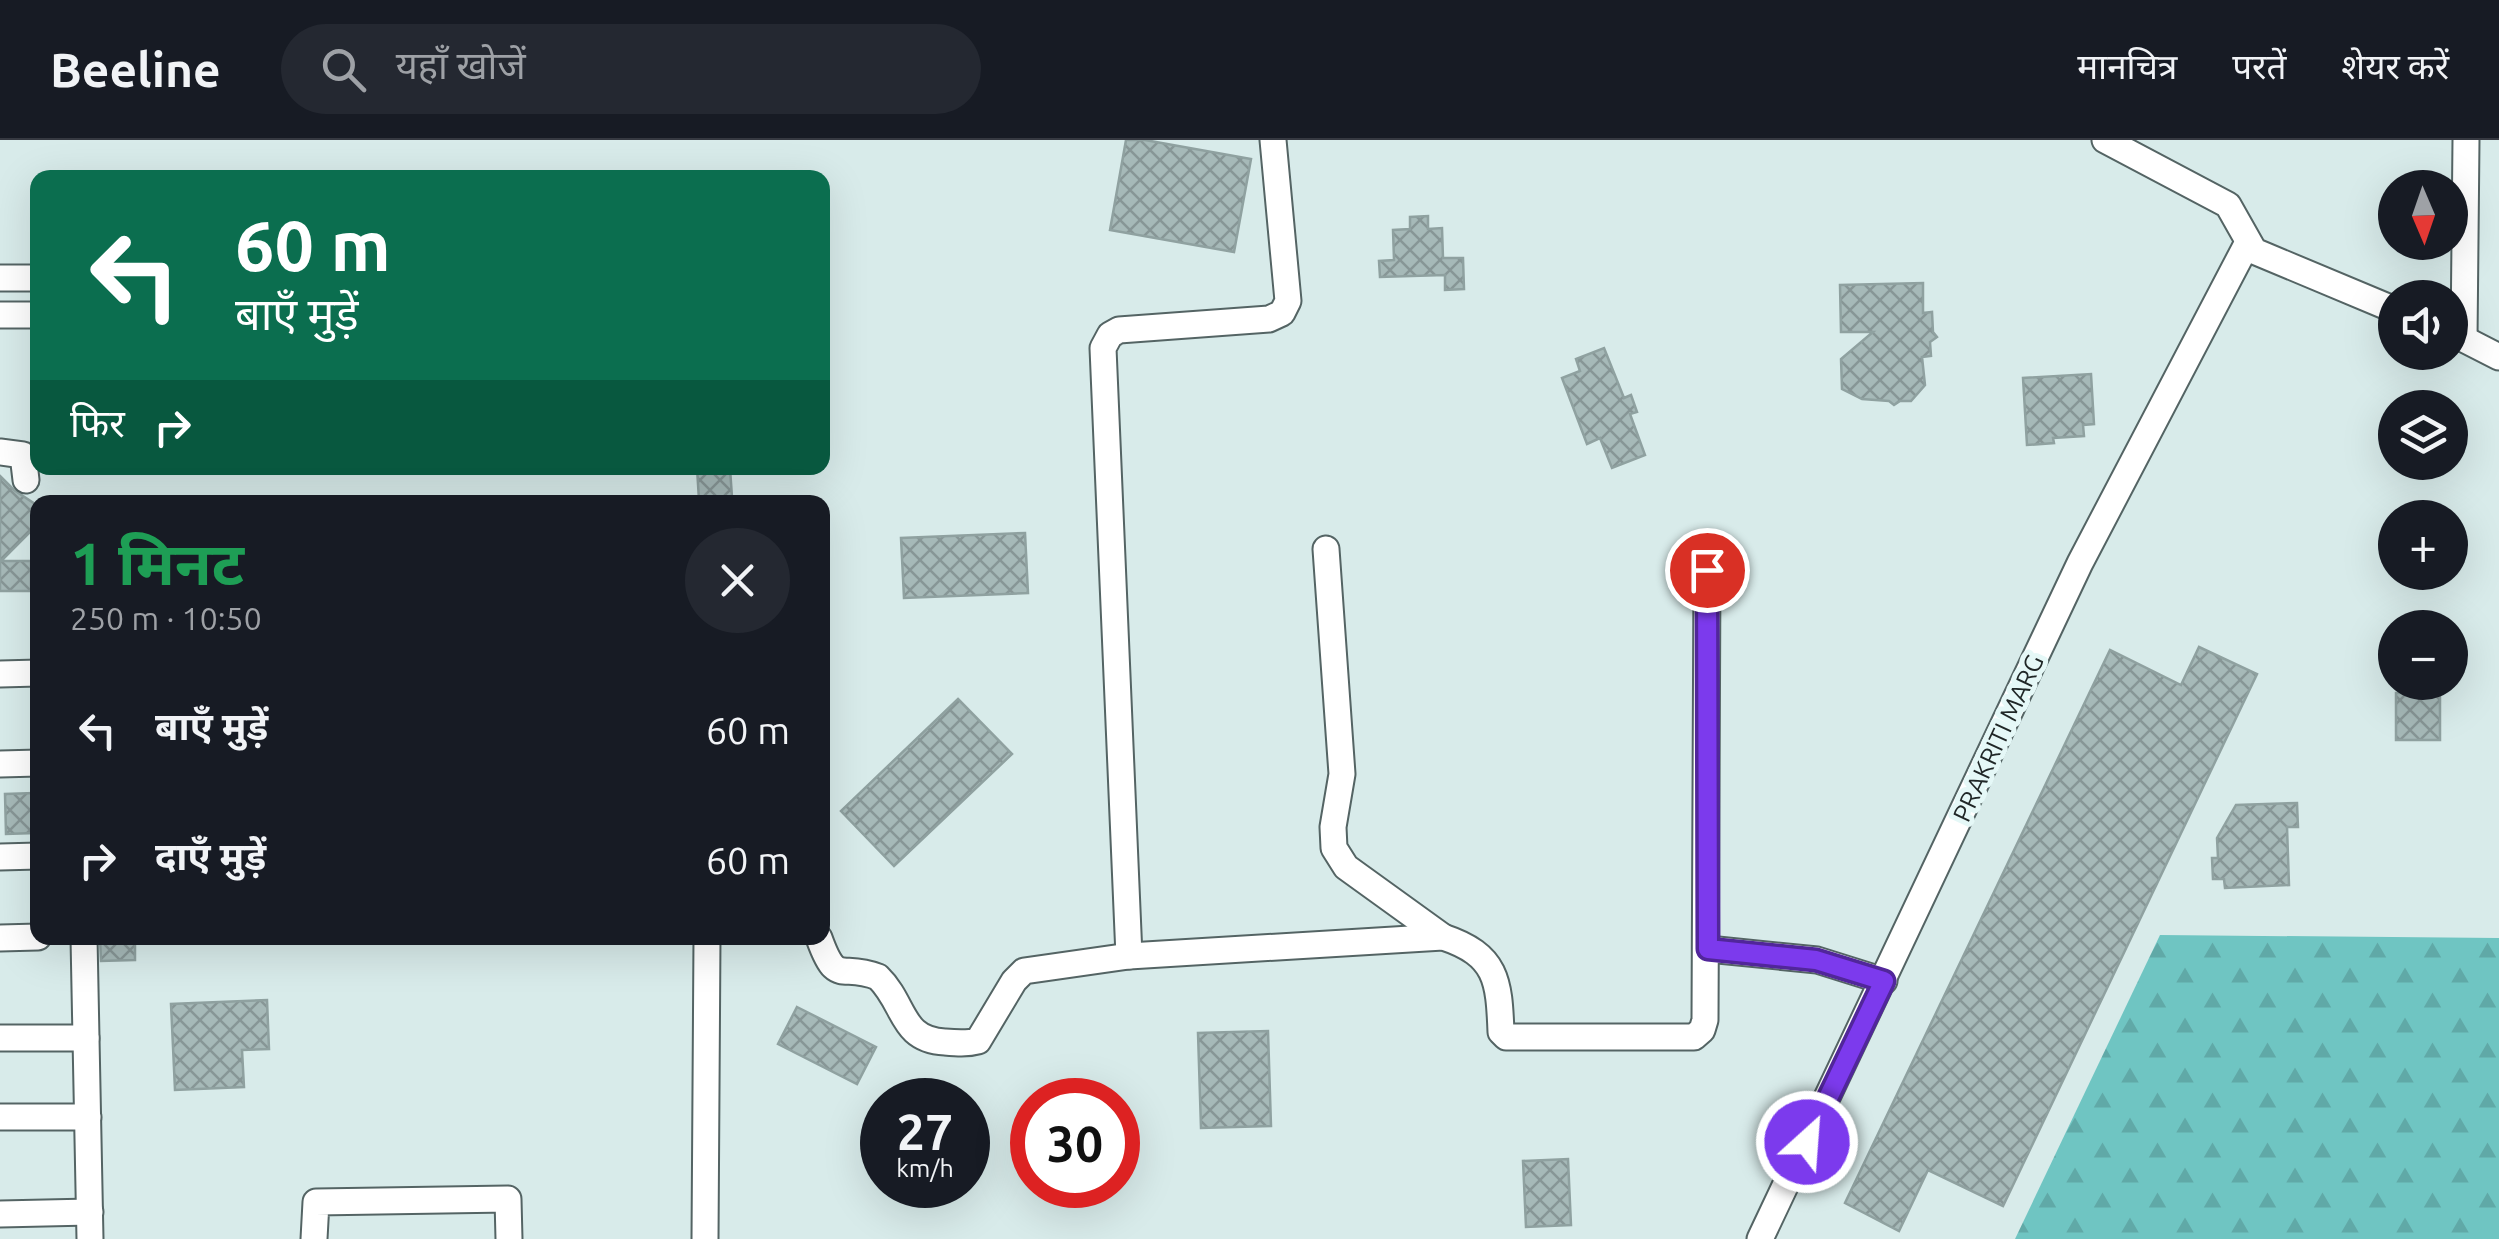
<!DOCTYPE html>
<html lang="hi">
<head>
<meta charset="utf-8">
<style>
	:root { --surface:#171b24; --page:#242831; --text:#f1f3f6; --muted:#9ea1a6; --line:#363941 }
	body { margin:0; font-family:Ubuntu,"Noto Sans Devanagari",sans-serif; background:var(--page); color:var(--text); height:100vh; display:flex; flex-direction:column; font-size:38px; white-space:nowrap }
	* { box-sizing:border-box; margin:0 }
	p { font-size:32px; color:var(--muted) }
	.icon { flex:none; width:55px; height:55px; fill:none; stroke:currentColor; stroke-width:2; stroke-linecap:round; stroke-linejoin:round }
	.map { position:relative; flex:1; overflow:hidden }
	.panel { position:absolute; left:30px; top:355px; width:800px; height:450px; display:flex; flex-direction:column; background:var(--surface); border-radius:20px; box-shadow:0 10px 40px #0002 }
	.panel>* { flex:none }
	.top-card { position:absolute; left:30px; top:30px; width:800px; height:305px; border-radius:20px; box-shadow:0 10px 40px #0002; background:#0b6e4f; color:#fff; overflow:hidden }
	.needle { width:65px; rotate:178deg }
	.buttons { position:absolute; left:2378px; top:30px; display:grid; gap:20px }
	.buttons a { display:grid; place-items:center; width:90px; height:90px; border-radius:50%; background:var(--surface); box-shadow:0 10px 40px #0002; font-size:50px }
	.speed { position:absolute; left:860px; top:938px; display:flex; gap:20px; font-size:50px; font-weight:700; text-align:center }
	.speed>* { display:grid; place-content:center; width:130px; height:130px; border-radius:50%; background:var(--surface); box-shadow:0 10px 40px #0002; line-height:1 }
	.speed small { font-size:25px; font-weight:400 }
	.speed .limit { border:15px solid #d22; background:#fff; color:#111 }
	.pin { position:absolute; display:grid; place-items:center; width:85px; height:85px; color:#fff; margin:-42px; border:5px solid #fff; border-radius:50%; box-shadow:0 2px 10px #0007 }
	.me { position:absolute; width:110px; margin:-55px; rotate:26deg; stroke-linejoin:round; filter:drop-shadow(0 0 8px #0008) }
	.turn { display:flex; align-items:center; gap:35px; height:210px; padding:0 40px; font-size:45px }
	.turn .icon { width:130px; height:130px; stroke-width:2.5 }
	.turn b { display:block; font-size:70px; line-height:85px }
	.then { display:flex; align-items:center; height:95px; padding:0 40px; background:#0003; gap:20px; font-size:38px }
	.round { display:grid; place-items:center; flex:none; width:105px; height:105px; border-radius:52px; background:var(--page) }
	.overview { display:flex; align-items:center; justify-content:space-between; height:170px; padding:0 40px }
	h1 { font-size:60px; font-weight:700; line-height:75px; color:#1e9e55 }
	ul { padding:0; list-style:none }
	li { display:flex; align-items:center; gap:30px; height:130px; padding:0 40px }
	li div { flex:1 }
	li b { display:block; font-size:38px }
	li em { font-style:normal }
	header { display:flex; align-items:center; gap:60px; box-sizing:border-box; height:140px; padding:0 50px; background:var(--surface); border-bottom:2px solid var(--line) }
	header strong { font-size:48px }
	nav { display:flex; gap:55px; margin-inline-start:auto; font-size:35px }
	.search { width:700px; height:90px; background:var(--page); display:flex; align-items:center; gap:25px; box-sizing:border-box; padding:0 35px; border-radius:55px; color:var(--muted); font-size:38px }
	.map>svg:first-child { display:block }
	.forest { fill:url(#forest-firs) }
	.building { fill:url(#building-cross-hatch); stroke:#8fa1a0; stroke-width:2.5 }
	.lines { fill:none; stroke-linecap:round; stroke-linejoin:round }
	.minor-casing { stroke:#546464; stroke-width:29 }
	.minor { stroke:#fff; stroke-width:25 }
	.route-casing { stroke:#51269a; stroke-width:25 }
	.route { stroke:#7c3aed; stroke-width:18 }
	.labels { text-anchor:middle; stroke-width:10; stroke-linejoin:round; paint-order:stroke }
	.street-label { font-size:25px; fill:#202727; stroke:#e5f8f7 }
</style>
</head>
<body>
<header>
<strong>Beeline</strong>
<div class="search"><svg class="icon" aria-label="search" viewBox="0 0 24 24"><circle cx="10" cy="10" r="6"/><path d="M15 15l6 6"/></svg>यहाँ खोजें</div>
<nav><a>मानचित्र</a><a>परतें</a><a>शेयर करें</a></nav>
</header>
<div class="map">
<svg width="2499" height="1099" viewBox="0 0 2499 1099">
	<defs>
		<pattern id="forest-firs" width="22" height="20" patternUnits="userSpaceOnUse" patternTransform="scale(2.5)"><rect width="22" height="20" fill="#6fc5c2"/><path d="M5 1l3.5 6h-7zM16 11l3.5 6h-7z" fill="#60a9a7"/></pattern>
		<pattern id="building-cross-hatch" width="8" height="8" patternUnits="userSpaceOnUse" patternTransform="scale(2.5)"><rect width="8" height="8" fill="#a6b9b8"/><path d="M0 0l8 8M0 8l8-8" fill="none" stroke="#879696"/></pattern>
	</defs>
	<rect width="100%" height="100%" fill="#d8ebea"/>
	<path class="forest" d="M2160,795L2499,798V1099H2015Z"/>
	<g class="building">
		<path d="M1126,0H1145L1251,19L1234,112L1110,90Z"/>
		<path d="M1428,76V89L1442,88L1443,118H1463L1464,149L1445,150V135L1380,137L1379,121L1394,120L1393,90L1410,89V77Z"/>
		<path d="M1923,143V173L1932,172L1933,192L1937,197L1930,202L1931,216L1922,217L1925,245L1911,261H1900L1894,265L1889,261L1862,259L1842,249L1841,219L1873,192H1841L1840,145Z"/>
		<path d="M1604,208L1624,258L1631,255L1637,272L1630,274L1645,315L1612,328L1600,298L1587,304L1562,238L1580,231L1576,219Z"/>
		<path d="M2091,234L2094,284L2083,285L2084,296L2053,298L2054,303L2027,305L2023,238Z"/>
		<path d="M697,328H730L732,357L699,360Z"/>
		<path d="M0,336L14,350L38,366V384L1,421H31V451H0Z"/>
		<path d="M1025,393L1028,453L904,458L901,398Z"/>
		<path d="M2199,507L2257,534L2003,1066L1928,1030L1899,1091L1845,1063L2110,510L2181,545Z"/>
		<path d="M2440,552V600H2396V553Z"/>
		<path d="M958,559L1012,614L894,726L841,671Z"/>
		<path d="M34,653L35,693L6,694L5,654Z"/>
		<path d="M2297,663L2298,687H2287L2289,745L2225,748L2224,739H2213L2212,718H2218L2217,698L2236,665Z"/>
		<path d="M100,798H135V820L101,821Z"/>
		<path d="M267,860L269,909L242,910L244,947L175,950L171,864Z"/>
		<path d="M797,867L876,907L857,944L778,904Z"/>
		<path d="M1268,891L1271,986L1201,988L1198,893Z"/>
		<path d="M1568,1019L1571,1085L1526,1087L1523,1021Z"/>
	</g>
	<g class="lines">
		<g class="minor-casing">
			<g id="minor">
				<path d="M2105,0L2228,65L2254,111L2395,170"/>
				<path d="M0,138H38"/>
				<path d="M0,175H38"/>
				<path d="M2450,192L2499,217"/>
				<path d="M2464,199L2466,0"/>
				<path d="M0,312L23,315L26,340"/>
				<path d="M1326,409L1342,634L1333,687L1334,708L1346,727L1443,797"/>
				<path d="M0,534L38,533"/>
				<path d="M0,624L38,623"/>
				<path d="M0,717L38,716"/>
				<path d="M0,798L38,797"/>
				<path d="M84,798L90,1099"/>
				<path d="M819,798C837,848 840,822 878,837C906,864 900,900 945,902C956,903 967,904 978,901L1014,841L1024,831L1129,816L1443,797C1497,815 1499,840 1501,892L1506,897H1694L1702,890L1705,880L1707,430"/>
				<path d="M1708,809L1817,820L1884,841"/>
				<path d="M1129,816L1103,208L1110,195L1119,190L1269,179L1282,173L1288,161L1273,0"/>
				<path d="M0,898H86"/>
				<path d="M0,977H88"/>
				<path d="M0,1074L90,1072"/>
				<path d="M314,1099L316,1062L508,1059L509,1099"/>
				<path d="M705,1099L707,798"/>
				<path d="M1760,1099L2080,423L2247,104"/>
			</g>
		</g>
		<use href="#minor" class="minor"/>
	</g>
	<g class="lines">
		<g class="route-casing">
			<path id="route" d="M1707,430L1708,809L1816,820L1884,841L1807,1002"/>
		</g>
		<use href="#route" class="route"/>
	</g>
	<g class="labels">
		<g class="street-label">
			<text transform="translate(1998 598) rotate(-65)" y="9">PRAKRITI MARG</text>
		</g>
	</g>
</svg>
<div class="buttons">
<a><svg class="needle" viewBox="-14 -14 28 28"><path d="M0-13l5 13h-10z" fill="#e53935"/><path d="M0 13l5-13h-10z" fill="#9ea1a6"/></svg></a>
<a><svg class="icon" aria-label="sound" viewBox="0 0 24 24"><path d="M4 9h4l5-4v14l-5-4H4zM17 9q2 3 0 6"/></svg></a>
<a><svg class="icon" aria-label="layers" viewBox="0 0 24 24"><path d="M12 4l9 5-9 5-9-5zM3 14l9 5 9-5"/></svg></a>
<a>+</a>
<a>−</a>
</div>
<div class="speed"><div>27<small>km/h</small></div><div class="limit">30</div></div>
<div class="pin" style="left:1707px;top:430px;background:#d93025"><svg class="icon" aria-label="arrive" viewBox="0 0 24 24"><path d="M6 21V4h12l-3 4 3 4H6"/></svg></div>
<svg class="me" style="left:1807px;top:1002px" viewBox="-20 -20 40 40"><circle r="17" fill="#7c3aed" stroke="#fff" stroke-width="3"/><path d="M0-11L8 9 0 5-8 9z" fill="#fff"/></svg>
<div class="top-card">
<div class="turn"><svg class="icon" aria-label="left" viewBox="0 0 24 24"><path d="M17 20v-9H6M10 6l-5 5 5 5"/></svg><div><b>60 m</b>बाएँ मुड़ें</div></div>
<div class="then">फिर<svg class="icon" aria-label="right" viewBox="0 0 24 24"><path d="M7 20v-9h11M14 6l5 5-5 5"/></svg></div>
</div>
<section class="panel">
<div class="overview"><div><h1>1 मिनट</h1><p>250 m · 10:50</p></div><a class="round"><svg class="icon" aria-label="close" viewBox="0 0 24 24"><path d="M6 6l12 12M18 6L6 18"/></svg></a></div>
<ul>
<li><svg class="icon" aria-label="left" viewBox="0 0 24 24"><path d="M17 20v-9H6M10 6l-5 5 5 5"/></svg><div><b>बाएँ मुड़ें</b></div><em>60 m</em></li>
<li><svg class="icon" aria-label="right" viewBox="0 0 24 24"><path d="M7 20v-9h11M14 6l5 5-5 5"/></svg><div><b>दाएँ मुड़ें</b></div><em>60 m</em></li>
</ul>
</section>
</div>
</body>
</html>
